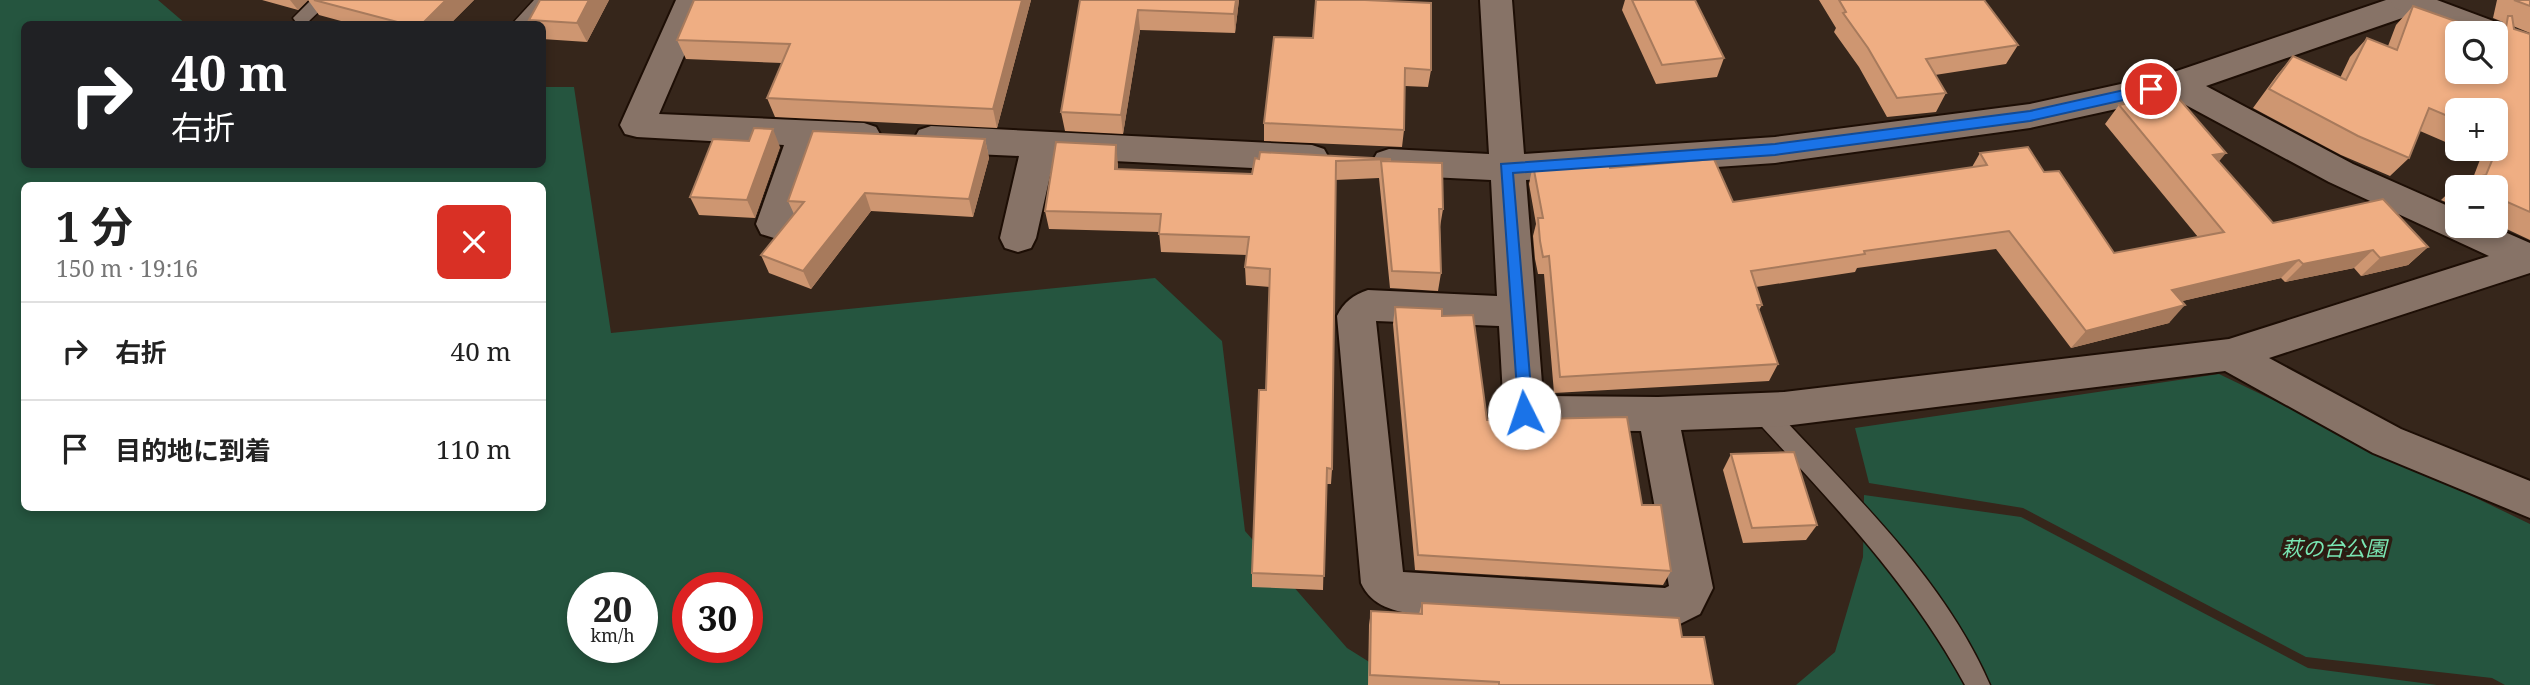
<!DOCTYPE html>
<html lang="ja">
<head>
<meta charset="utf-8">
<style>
	:root { --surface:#fff; --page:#f6f6f6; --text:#222; --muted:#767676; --line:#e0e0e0 }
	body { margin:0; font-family:"Noto Serif","Noto Sans JP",serif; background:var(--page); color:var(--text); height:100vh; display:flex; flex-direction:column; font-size:26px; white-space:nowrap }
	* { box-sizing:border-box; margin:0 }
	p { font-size:23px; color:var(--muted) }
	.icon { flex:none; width:38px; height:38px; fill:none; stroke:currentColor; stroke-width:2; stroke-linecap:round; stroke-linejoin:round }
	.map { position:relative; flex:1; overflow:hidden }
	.details { position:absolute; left:21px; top:182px; width:525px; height:329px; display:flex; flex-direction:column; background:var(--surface); border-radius:10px; box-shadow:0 4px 10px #0003 }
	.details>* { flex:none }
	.guide { position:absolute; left:21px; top:21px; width:525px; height:147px; border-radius:10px; box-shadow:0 4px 10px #0003; background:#202124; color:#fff; overflow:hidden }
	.controls { position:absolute; left:2445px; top:21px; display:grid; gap:14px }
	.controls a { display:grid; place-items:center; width:63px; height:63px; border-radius:10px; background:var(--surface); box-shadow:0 4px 10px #0003; font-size:35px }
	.speed { position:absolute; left:567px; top:572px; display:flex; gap:14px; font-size:35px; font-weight:700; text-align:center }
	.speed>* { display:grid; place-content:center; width:91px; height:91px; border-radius:50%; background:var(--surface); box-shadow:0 4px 10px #0003; line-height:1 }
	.speed small { font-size:18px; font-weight:400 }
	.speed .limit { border:10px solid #d22; background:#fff; color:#111 }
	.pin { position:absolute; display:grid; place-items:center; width:60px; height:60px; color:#fff; margin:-30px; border:4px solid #fff; border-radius:50%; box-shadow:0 2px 7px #0007 }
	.me { position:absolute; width:77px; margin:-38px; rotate:356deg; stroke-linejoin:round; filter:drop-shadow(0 0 5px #0008) }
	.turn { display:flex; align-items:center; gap:24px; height:147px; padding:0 35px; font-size:32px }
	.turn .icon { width:91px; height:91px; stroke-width:2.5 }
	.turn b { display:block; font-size:49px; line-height:60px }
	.round { display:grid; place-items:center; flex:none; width:74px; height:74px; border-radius:10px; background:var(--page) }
	.headline { display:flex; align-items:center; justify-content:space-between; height:119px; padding:0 35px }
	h1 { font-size:42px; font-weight:700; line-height:52px }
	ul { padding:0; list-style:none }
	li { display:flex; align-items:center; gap:21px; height:98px; padding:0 35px; border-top:2px solid var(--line) }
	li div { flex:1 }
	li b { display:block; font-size:26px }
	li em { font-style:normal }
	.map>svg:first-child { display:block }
	.green { fill:#25553f; fill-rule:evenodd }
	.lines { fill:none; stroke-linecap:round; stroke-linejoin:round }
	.service-casing { stroke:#1d0e05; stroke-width:3 }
	.minor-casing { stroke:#1d0e05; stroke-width:4 }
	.tertiary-casing { stroke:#1d0e05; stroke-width:4 }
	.service { fill:#877367; fill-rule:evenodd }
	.minor { fill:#877367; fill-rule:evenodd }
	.tertiary { fill:#877367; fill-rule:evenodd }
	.wall { fill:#ce9671 }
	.shaded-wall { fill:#a77a5c }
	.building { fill:#efae83; stroke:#a77a5c; stroke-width:2 }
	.route { fill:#1a73e8; stroke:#114b97; stroke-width:2 }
	.labels { text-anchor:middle; stroke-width:7; stroke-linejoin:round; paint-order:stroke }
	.park-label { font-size:21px; font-style:italic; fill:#79e6b3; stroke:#2c1c12 }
</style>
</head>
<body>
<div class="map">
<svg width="2530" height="685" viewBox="0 0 2530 685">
	<rect width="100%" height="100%" fill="#36261b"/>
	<g class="green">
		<path d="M0,0H158L186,24H24V164H542L543,87H574L611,333L1155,278L1222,341L1245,531L1347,648L1406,685H0ZM24,186H542V508H24ZM583,588H642V648H583ZM688,588H747V648H688Z"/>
		<path d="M2219,374L2530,524V685H2505L2492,678L2306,657L2023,508L1869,483L1855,428Z"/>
		<path d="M1864,495L2021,517L2308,668L2437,685H1796L1835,652L1863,557Z"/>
	</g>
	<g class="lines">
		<g class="service-casing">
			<g id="service">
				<path d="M311,0H331L308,22H296L293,18Z"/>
				<path d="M534,0H553L530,24H512Z"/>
				<path d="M1761,401L1769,403C1848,489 1943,576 1990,685H1965C1910,583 1830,501 1753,417L1750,410L1753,403Z"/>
			</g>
		</g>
		<g class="minor-casing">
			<g id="minor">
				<path d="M676,0H708L659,114L864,123L876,127L881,136L876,145L864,149L818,146L787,234L774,238L761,234L756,224L784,145L637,137L625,134L620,125Z"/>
				<path d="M1480,0H1512L1524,154L1775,137L2030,104L2171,73L2386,0H2436L2431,8L2206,86L2353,164L2457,210V226H2491L2530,243V273L2269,358L2401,429L2530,481V518L2373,453L2225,371L1784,426L1681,430L1713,588L1700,614L1670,629L1419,615C1394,611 1372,607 1361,583L1337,316C1344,302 1353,295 1368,290L1497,296L1491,180L1389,175L1377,171L1372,162L1377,153L1389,149L1489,154ZM2171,97L2329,182L2489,256L2229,339L1784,392L1658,397L1543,396L1526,180L1775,163L2030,128ZM1376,321L1499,326L1504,413L1510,425L1524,430L1641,431L1669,586L1665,588L1403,572Z"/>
				<path d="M931,126L1312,145L1324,149L1329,158L1324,167L1312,171L1054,158L1036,238L1031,248L1018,252L1005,248L1000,238L1019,156L931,152L919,148L914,139L919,130Z"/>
			</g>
		</g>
		<g class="tertiary-casing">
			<path id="tertiary" d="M2390,0H2437L2504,25L2509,33L2504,41L2496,43V33H2462L2395,8Z"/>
		</g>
		<use href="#service" class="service"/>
		<use href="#minor" class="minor"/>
		<use href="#tertiary" class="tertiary"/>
	</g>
	<g class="wall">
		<path d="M262,0H474L450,24H352L319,15L308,0L298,10Z"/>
		<path d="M609,0L587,42L542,39V24H532L529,20Z"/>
		<path d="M1031,0L997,128L775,117L767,98L782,63L686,59L677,40Z"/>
		<path d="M1080,0H1239L1235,33L1140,30L1123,134L1065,131L1061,112Z"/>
		<path d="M1625,0H1695L1724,58L1717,77L1656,84L1622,10Z"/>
		<path d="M1819,0H1984L2018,45L2006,64L1935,75L1946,93L1936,112L1887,117L1859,67L1834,32L1836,28Z"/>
		<path d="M2497,0H2530V33L2513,26L2514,29L2530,34V240L2496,224V187H2457V207L2441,200L2461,181L2473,178L2481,157L2461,149H2496V110H2457V147L2420,131L2409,158L2390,176L2341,155L2253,108L2277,75L2293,56L2340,78L2350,57L2367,38L2388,46L2396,25L2413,6L2496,72V33H2492L2503,22L2493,18Z"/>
		<path d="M1274,37L1431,70L1428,87L1405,86L1404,130L1402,147L1264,141V123Z"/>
		<path d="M2119,105L2219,162L2273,223L2428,247L2408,265L2361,276L2354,268L2285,282L2281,278L2182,301L2169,323L2071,348L1996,249L1857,268L1855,272L1756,287L1762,305L1759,310L1778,364L1769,381L1554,393L1544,274H1538L1535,259L1533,236L1536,224L1529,184L1533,165L1610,168L1733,202L1972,167L1980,153L2044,172L2114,253L2198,237L2105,124Z"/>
		<path d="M985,139L989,158L973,217L871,211L811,289L769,273L761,255L794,214L788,201Z"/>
		<path d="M780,147L755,218L699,215L690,197Z"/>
		<path d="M1255,158L1391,159V161L1443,209L1440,227L1441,273L1438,291L1390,288L1379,178L1335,180L1332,469L1331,484H1326L1323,590L1252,587V573L1266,390L1270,287L1246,285L1245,267L1247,255L1161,252L1159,232L1049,229L1045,211L1118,164V169L1252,174Z"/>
		<path d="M1395,307L1442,316L1487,420L1642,505L1671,571L1663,585L1415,570L1393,324Z"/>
		<path d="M1731,454L1817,525L1806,540L1743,543L1723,470Z"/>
		<path d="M1422,603L1682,637L1713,685H1368L1369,625L1371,611L1419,614Z"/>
	</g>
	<g class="shaded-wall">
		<path d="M290,0H308L298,10Z"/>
		<path d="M446,0H474L450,24H422Z"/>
		<path d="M589,0H609L587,42L577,23Z"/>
		<path d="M1022,0H1031L997,128L993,109Z"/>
		<path d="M1236,0H1239L1235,33L1234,14Z"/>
		<path d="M1138,10L1140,30L1123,134L1121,115Z"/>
		<path d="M773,129L780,147L755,218L747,200Z"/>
		<path d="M985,139L989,158L973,217L969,199Z"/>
		<path d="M1116,145L1118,164V187L1115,169Z"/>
		<path d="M2226,153L2211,171L2213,155Z"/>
		<path d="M865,193L871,211L811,289L803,271Z"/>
		<path d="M2428,247L2408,265L2361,276L2380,258Z"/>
		<path d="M2373,250L2354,268L2285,282L2303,264Z"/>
		<path d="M2299,260L2281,278L2157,307L2172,290Z"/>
		<path d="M2185,305L2169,323L2071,348L2086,331Z"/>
	</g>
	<g class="building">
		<path d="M314,0H446L422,24H405Z"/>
		<path d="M540,0H589L577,23L529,20Z"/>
		<path d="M694,0H1022L993,109L767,98L790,44L677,40Z"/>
		<path d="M1080,0H1236L1234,14L1138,10L1121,115L1061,112Z"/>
		<path d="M1316,0H1365L1431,3V70L1405,68L1404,130L1264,123L1274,37L1313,38Z"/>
		<path d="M1632,0H1695L1724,58L1662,65Z"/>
		<path d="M1839,0H1984L2018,45L1926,59L1946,93L1897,98L1868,48L1843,13L1846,12Z"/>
		<path d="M2514,0H2530V6Z"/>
		<path d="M2413,6L2489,33H2457V72H2496V36L2504,39L2508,16H2512L2514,29L2530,34V212L2496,197V187H2474L2461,181L2486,175L2501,139L2496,136V110H2457V120L2429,108L2409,158L2358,136L2269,89L2293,56L2346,80L2367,38L2397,50Z"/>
		<path d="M2175,94L2226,153L2213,155L2273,223L2383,199L2428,247L2380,258L2373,250L2303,264L2299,260L2172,290L2185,305L2086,331L2009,231L1864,251L1865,254L1751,271L1762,305H1757L1778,364L1560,377L1549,256L1543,257L1540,241L1538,218H1543L1533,165L1609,163L1610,168L1714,159L1733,202L1987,165L1980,153L2028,147L2044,172L2059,171L2114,253L2224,232L2119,105Z"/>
		<path d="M754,128L773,129L747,200L690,197L713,139L749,141Z"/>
		<path d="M813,131L985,139L969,199L865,193L803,271L761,255L804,202L788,201Z"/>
		<path d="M1056,142L1116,145L1115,169L1252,174L1255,158L1259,159L1260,152L1391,159L1336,161L1332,469L1327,468L1324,576L1252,573L1259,390H1266L1270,269L1245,267L1249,237L1159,234L1161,214L1045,211Z"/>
		<path d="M1381,161L1442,163L1443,209H1439L1441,273L1392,271Z"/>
		<path d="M1395,307L1442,309V316L1473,315L1487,420L1627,417L1642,505H1661L1671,571L1418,555Z"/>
		<path d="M1794,452L1817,525L1752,528L1731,454Z"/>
		<path d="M1422,603L1679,618L1682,637H1704L1713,685H1499V682L1370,675L1371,611L1422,614Z"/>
	</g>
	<path class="route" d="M2151,84L2155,86V93L2030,121L1775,155L1513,173L1533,413L1524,420L1519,418L1501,164L1775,144L2030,111Z"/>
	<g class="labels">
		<g class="park-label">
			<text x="2334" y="556">萩の台公園</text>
		</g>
	</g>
</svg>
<div class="controls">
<a><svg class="icon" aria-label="search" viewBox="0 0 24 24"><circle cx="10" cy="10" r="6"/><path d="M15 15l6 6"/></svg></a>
<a>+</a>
<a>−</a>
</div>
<div class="speed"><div>20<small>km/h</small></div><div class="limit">30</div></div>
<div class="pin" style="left:2151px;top:89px;background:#d93025"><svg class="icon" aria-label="arrive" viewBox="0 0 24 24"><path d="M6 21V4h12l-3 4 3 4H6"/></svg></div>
<svg class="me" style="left:1524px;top:413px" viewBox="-20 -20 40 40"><circle r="19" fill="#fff"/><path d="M0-13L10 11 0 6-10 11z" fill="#1a73e8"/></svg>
<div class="guide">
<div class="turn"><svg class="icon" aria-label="right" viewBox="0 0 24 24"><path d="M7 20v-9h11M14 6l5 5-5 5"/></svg><div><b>40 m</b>右折</div></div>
</div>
<section class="details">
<div class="headline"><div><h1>1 分</h1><p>150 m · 19:16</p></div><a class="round" style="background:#d93025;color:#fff"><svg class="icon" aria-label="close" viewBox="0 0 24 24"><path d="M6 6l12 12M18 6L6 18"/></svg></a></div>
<ul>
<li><svg class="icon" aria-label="right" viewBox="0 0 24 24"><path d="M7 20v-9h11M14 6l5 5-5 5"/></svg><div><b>右折</b></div><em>40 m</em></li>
<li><svg class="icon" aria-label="arrive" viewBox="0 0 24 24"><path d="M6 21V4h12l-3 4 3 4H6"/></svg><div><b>目的地に到着</b></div><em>110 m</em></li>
</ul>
</section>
</div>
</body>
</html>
